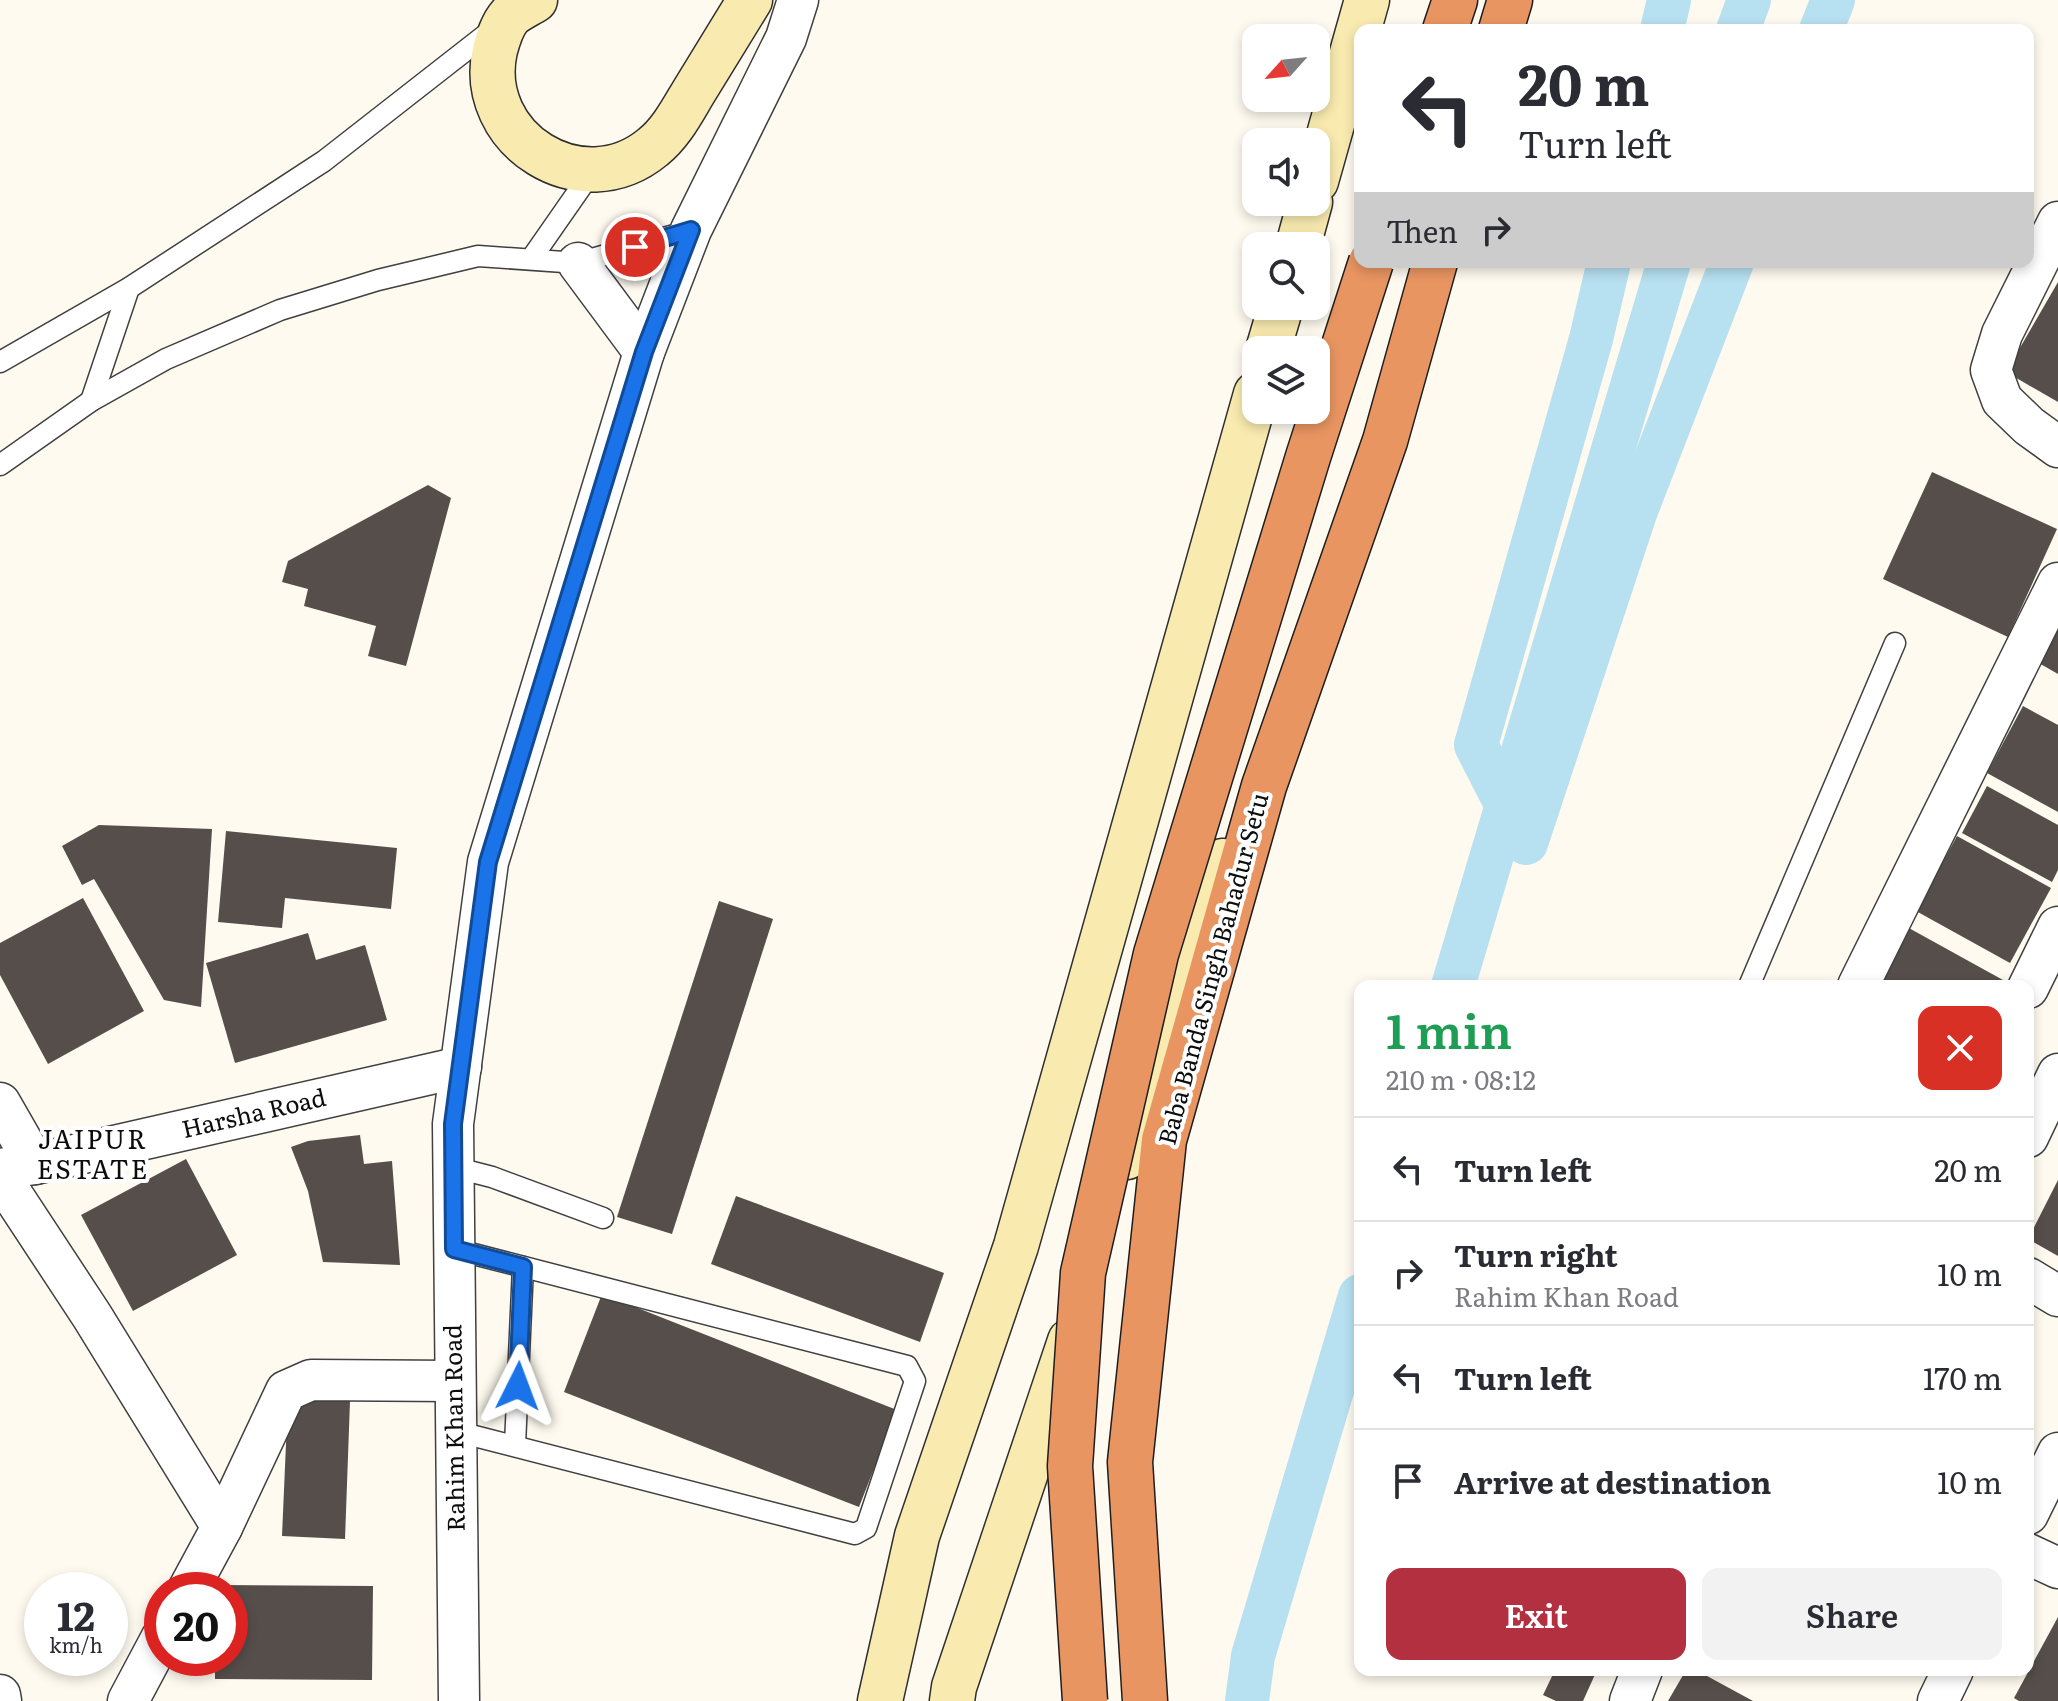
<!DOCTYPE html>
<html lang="en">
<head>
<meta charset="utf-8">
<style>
	:root { --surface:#fff; --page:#f2f2f3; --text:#2b2b33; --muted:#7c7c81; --line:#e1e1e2; --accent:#b33040 }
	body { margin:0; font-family:Literata,serif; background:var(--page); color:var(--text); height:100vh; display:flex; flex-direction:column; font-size:30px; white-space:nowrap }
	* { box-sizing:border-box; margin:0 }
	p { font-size:26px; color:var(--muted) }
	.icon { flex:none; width:44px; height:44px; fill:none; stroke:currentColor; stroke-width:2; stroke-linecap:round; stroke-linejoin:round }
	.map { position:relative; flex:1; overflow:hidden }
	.panel { position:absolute; left:1354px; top:980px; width:680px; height:696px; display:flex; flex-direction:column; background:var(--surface); border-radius:16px; box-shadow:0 4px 12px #0003 }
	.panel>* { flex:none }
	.hud { position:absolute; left:1354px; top:24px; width:680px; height:244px; border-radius:16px; box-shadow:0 4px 12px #0003; background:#fff; color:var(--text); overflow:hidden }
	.needle { width:52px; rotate:243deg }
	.controls { position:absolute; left:1242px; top:24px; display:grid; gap:16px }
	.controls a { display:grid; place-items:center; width:88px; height:88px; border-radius:16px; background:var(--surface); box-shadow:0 4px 12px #0003; font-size:40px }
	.speed { position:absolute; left:24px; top:1572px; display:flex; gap:16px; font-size:40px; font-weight:700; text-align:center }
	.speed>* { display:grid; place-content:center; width:104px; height:104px; border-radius:50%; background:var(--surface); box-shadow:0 4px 12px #0003; line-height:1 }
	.speed small { font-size:20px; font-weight:400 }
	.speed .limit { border:12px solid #d22; background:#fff; color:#111 }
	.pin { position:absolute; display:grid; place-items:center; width:68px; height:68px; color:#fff; margin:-34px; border:4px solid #fff; border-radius:50%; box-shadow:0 2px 8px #0007 }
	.me { position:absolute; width:88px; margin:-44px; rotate:3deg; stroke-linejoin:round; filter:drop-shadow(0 0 6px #0008) }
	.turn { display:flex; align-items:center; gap:28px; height:168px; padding:0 32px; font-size:36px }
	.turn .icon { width:104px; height:104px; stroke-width:2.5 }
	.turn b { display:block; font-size:56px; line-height:68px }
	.then { display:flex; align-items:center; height:76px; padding:0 32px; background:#0003; gap:16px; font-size:30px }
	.round { display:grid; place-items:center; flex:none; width:84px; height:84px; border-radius:16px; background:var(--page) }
	.summary { display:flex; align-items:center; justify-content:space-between; height:136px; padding:0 32px }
	h1 { font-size:48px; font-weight:600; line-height:60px; color:#1e9e55 }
	.primary-button { display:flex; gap:16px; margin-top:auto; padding:16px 32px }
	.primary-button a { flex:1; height:92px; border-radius:16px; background:var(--accent); color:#fff; font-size:32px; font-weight:600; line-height:92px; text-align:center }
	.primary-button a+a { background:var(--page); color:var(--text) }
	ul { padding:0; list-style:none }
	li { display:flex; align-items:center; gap:24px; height:104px; padding:0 32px; border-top:2px solid var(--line) }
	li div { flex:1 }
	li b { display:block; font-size:30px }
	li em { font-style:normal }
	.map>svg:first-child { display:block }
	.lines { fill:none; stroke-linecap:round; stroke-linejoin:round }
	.canal { stroke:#b7e0f1; stroke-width:44 }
	.building { fill:#554e4a }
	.lane-casing { stroke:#404040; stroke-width:23 }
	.street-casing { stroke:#404040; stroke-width:43 }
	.secondary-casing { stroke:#2f2f2f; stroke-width:47 }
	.highway-casing { stroke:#1e1e1e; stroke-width:47 }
	.lane { stroke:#fff; stroke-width:20 }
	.street { stroke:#fff; stroke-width:40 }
	.secondary { stroke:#f9ebaf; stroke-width:44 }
	.highway { stroke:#e99561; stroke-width:44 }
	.highway-bridge-casing { stroke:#1e1e1e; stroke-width:47; stroke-linecap:butt }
	.highway-bridge { stroke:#e99561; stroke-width:44 }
	.route-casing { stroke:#114b97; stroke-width:20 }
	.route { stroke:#1a73e8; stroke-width:14 }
	.labels { text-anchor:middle; stroke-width:8; stroke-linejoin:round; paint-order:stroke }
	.street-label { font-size:24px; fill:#0d0d0d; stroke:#fff }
	.neighbourhood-label { font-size:26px; letter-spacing:2px; fill:#0d0d0d; stroke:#fff }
</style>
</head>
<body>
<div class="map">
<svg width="2058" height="1701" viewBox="0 0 2058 1701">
	<rect width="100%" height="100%" fill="#fefaef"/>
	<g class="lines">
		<g class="canal">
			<path d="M1662,30L1669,0"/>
			<path d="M1738,30L1749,0"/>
			<path d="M1821,30L1833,0"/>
			<path d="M1609,262L1591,339L1476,745L1526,843L1635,513L1732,262"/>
			<path d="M1453,986L1669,262"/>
			<path d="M1247,1701L1253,1656L1360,1296"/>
		</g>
	</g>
	<g class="building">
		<path d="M2058,282V402L2006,372Z"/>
		<path d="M1932,472L2057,529L2008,637L1883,579Z"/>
		<path d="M428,485L451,498L406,666L368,656L376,626L304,606L308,589L282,582L288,561Z"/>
		<path d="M2058,624V674L2037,662Z"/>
		<path d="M2023,706L2058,725V812L1987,773Z"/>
		<path d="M1987,786L2058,825V870L2052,882L1962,833Z"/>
		<path d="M99,825L212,829L201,1007L164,1000L94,879L82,885L62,846Z"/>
		<path d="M226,831L397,848L391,909L285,898L282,928L218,922Z"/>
		<path d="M1957,836L2051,888L2010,963L1916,911Z"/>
		<path d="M83,898L144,1011L48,1064L0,975V943Z"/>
		<path d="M719,901L773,919L672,1234L617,1217Z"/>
		<path d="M1907,927L2003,980L2000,986H1875Z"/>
		<path d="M308,933L316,960L365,945L387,1020L235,1063L206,963Z"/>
		<path d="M360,1135L364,1164L392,1161L400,1265L323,1262L308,1191L291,1147L308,1141Z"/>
		<path d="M186,1159L237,1255L133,1311L81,1215Z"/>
		<path d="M2058,1180V1256L2028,1239Z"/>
		<path d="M736,1196L944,1273L920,1342L711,1264Z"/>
		<path d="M602,1294L897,1410L859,1507L564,1392Z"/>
		<path d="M288,1398L350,1401L345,1539L282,1536Z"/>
		<path d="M215,1585L373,1586L372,1680L215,1679V1658H230V1590H215Z"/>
		<path d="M2058,1617V1701H2019L2014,1698Z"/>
		<path d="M1555,1670H1597L1583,1701H1556L1543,1695Z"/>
		<path d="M1686,1670H1696L1753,1701H1668Z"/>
	</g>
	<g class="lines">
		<g class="lane-casing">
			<g id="lane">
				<path d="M531,259L593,170"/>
				<path d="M0,362L129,288L324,161L493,29"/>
				<path d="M91,401L129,288"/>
				<path d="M0,465L91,401L166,359L280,310L378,280L478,256L578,263L691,230"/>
				<path d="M1749,986L1895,643"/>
				<path d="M453,1167L492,1177L603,1218"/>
				<path d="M454,1249L907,1366L915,1381L866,1528L855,1534L455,1431"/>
				<path d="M515,1445L523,1267"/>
			</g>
		</g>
		<g class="street-casing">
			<g id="street">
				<path d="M2058,222L2002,334L1991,370L2002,400L2029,426L2058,447"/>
				<path d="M578,263L644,352"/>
				<path d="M1858,986L2058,583"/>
				<path d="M2028,988L2058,927"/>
				<path d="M0,1103L35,1164"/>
				<path d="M2028,1137L2058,1074"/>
				<path d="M0,1169L35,1164L461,1067"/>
				<path d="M0,1176L92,1316L222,1527"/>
				<path d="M2028,1278L2058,1296"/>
				<path d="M2028,1514L2058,1453"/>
				<path d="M2028,1554L2058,1568"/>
				<path d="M188,1590L222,1527L286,1391L311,1380L454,1381"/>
				<path d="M0,1695L1,1701"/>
				<path d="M128,1701L162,1637"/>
				<path d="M459,1701L453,1124L488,862L644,352L691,230L786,38L798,0"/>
				<path d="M1630,1701L1642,1670"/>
				<path d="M1938,1701L1953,1670"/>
			</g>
		</g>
		<g class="secondary-casing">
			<g id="secondary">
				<path d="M535,0C527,5 516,10 510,16C502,25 498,39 495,50C475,140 582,206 653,147C672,132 683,109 696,88C714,59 732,29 750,0"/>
				<path d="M1316,181L1367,0"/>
				<path d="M1298,246L1310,202"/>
				<path d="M1268,350L1281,306"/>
				<path d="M1127,1157L1223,861"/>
				<path d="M880,1701L917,1536L1016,1246L1256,394"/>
				<path d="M952,1701L954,1687L1070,1341"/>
			</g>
		</g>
		<g class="highway-casing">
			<g id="highway">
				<path d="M1445,30L1455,0"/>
				<path d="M1501,30L1510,0"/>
				<path d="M1145,1701L1130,1462L1164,1140L1264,786L1385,441L1435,262"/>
			</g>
		</g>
		<use href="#lane" class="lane"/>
		<use href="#street" class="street"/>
		<use href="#secondary" class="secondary"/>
		<use href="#highway" class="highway"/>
		<g class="highway-bridge-casing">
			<path id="highway-bridge" d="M1085,1701L1070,1466L1083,1273L1156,954L1308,457L1371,262"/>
		</g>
		<use href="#highway-bridge" class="highway-bridge"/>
	</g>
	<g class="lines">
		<g class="route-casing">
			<path id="route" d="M518,1386L523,1267L454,1249L453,1124L488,862L644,352L691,230L635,247"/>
		</g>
		<use href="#route" class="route"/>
	</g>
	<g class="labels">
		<g class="street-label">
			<text transform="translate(1214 969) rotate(-75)" y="8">Baba Banda Singh Bahadur Setu</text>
			<text transform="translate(254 1114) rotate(-13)" y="8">Harsha Road</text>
			<text transform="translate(455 1428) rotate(-91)" y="8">Rahim Khan Road</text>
		</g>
		<g class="neighbourhood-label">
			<text x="93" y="1149">JAIPUR<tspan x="93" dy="30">ESTATE</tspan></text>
		</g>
	</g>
</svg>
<div class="controls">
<a><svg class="needle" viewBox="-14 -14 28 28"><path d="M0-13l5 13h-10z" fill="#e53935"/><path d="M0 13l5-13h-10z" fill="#7c7c81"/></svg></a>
<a><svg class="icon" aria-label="sound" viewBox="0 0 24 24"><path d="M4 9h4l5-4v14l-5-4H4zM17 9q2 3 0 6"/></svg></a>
<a><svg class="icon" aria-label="search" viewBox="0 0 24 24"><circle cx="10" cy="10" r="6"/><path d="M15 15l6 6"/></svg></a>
<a><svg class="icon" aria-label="layers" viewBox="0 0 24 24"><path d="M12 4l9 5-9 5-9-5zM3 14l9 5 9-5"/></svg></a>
</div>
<div class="speed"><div>12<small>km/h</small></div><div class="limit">20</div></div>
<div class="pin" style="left:635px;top:247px;background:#d93025"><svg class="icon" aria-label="arrive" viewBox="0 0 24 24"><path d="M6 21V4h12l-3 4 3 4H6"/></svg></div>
<svg class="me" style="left:518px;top:1386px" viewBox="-20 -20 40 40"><path d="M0-17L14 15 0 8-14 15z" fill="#1a73e8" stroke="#fff" stroke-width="4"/></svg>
<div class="hud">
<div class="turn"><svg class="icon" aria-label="left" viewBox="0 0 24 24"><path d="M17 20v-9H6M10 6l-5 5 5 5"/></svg><div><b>20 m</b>Turn left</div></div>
<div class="then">Then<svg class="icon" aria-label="right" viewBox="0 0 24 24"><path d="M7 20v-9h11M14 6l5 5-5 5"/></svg></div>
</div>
<section class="panel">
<div class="summary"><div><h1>1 min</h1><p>210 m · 08:12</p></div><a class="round" style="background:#d93025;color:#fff"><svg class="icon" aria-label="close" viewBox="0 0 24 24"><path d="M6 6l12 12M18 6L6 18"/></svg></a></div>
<ul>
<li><svg class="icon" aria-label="left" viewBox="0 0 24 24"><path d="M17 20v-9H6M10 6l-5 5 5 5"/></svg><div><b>Turn left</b></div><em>20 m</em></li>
<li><svg class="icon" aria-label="right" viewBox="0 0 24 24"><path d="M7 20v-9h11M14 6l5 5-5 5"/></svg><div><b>Turn right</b><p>Rahim Khan Road</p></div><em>10 m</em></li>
<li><svg class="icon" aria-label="left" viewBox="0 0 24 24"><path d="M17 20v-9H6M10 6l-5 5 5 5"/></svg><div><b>Turn left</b></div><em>170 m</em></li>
<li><svg class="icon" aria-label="arrive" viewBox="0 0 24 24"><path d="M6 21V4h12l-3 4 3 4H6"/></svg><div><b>Arrive at destination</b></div><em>10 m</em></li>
</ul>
<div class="primary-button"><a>Exit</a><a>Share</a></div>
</section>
</div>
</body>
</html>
